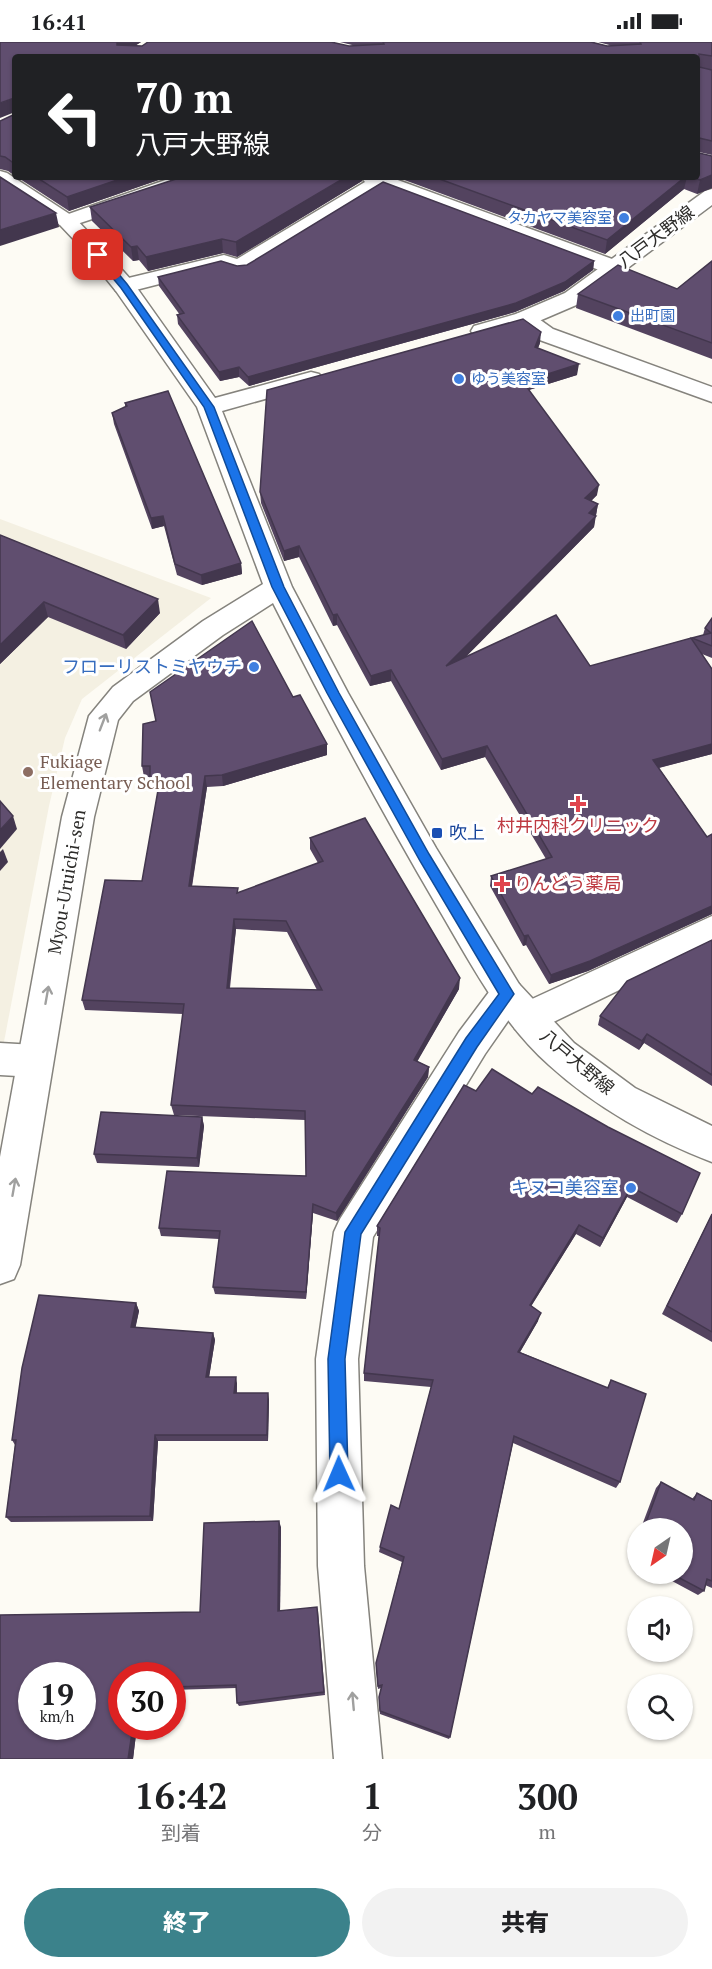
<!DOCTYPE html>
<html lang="ja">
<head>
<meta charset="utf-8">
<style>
	:root { --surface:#fff; --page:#f2f2f2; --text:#202124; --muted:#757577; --accent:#3b828b }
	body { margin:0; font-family:"PT Serif","Noto Sans JP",serif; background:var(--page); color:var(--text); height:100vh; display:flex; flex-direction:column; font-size:22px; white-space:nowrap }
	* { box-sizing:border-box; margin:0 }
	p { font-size:20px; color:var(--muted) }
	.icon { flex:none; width:33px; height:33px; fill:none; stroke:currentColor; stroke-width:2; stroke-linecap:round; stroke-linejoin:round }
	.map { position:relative; height:1717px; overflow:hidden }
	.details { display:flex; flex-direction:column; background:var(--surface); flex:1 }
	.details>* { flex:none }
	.top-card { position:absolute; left:12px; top:12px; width:688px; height:126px; border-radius:6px; box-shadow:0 2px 4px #0004; background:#202124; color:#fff; overflow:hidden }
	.needle { width:39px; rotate:214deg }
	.tools { position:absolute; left:627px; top:1476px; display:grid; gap:12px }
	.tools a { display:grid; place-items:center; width:66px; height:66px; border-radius:50%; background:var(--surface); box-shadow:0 2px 4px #0004; font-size:30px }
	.speed { position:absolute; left:18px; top:1620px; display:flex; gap:12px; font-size:30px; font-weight:700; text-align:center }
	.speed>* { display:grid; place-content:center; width:78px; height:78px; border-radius:50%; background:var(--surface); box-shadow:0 2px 4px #0004; line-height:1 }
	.speed small { font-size:15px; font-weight:400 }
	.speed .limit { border:9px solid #d22; background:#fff; color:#111 }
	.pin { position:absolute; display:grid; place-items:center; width:51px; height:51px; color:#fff; margin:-26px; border-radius:12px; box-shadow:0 3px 9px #0006 }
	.me { position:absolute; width:66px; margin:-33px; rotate:359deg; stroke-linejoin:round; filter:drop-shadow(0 0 4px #0008) }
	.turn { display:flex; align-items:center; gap:21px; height:126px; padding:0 24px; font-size:27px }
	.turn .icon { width:78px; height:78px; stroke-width:2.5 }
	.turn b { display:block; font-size:42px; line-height:51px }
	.eta { display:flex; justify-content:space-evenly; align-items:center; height:102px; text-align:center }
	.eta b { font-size:36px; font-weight:800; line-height:42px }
	.action { display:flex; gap:12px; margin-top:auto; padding:12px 24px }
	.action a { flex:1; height:69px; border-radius:36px; background:var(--accent); color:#fff; font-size:24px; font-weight:800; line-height:69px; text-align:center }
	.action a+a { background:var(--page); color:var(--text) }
	.status { display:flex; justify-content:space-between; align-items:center; height:42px; padding:0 30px; background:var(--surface); direction:ltr }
	.status svg { height:16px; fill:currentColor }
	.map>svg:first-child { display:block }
	.built { fill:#f4f0e2 }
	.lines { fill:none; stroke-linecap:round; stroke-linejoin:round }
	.minor-casing { stroke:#85837d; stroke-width:3 }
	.major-casing { stroke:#85837d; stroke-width:3 }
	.minor { fill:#fff; fill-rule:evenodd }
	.major { fill:#fff; fill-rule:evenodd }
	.wall { fill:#53435f; fill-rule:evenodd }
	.shaded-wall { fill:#43374e }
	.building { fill:#604e6f; stroke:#43374e; stroke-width:1.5; fill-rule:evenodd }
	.oneway { stroke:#a0a09f }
	.route { fill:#1a73e8; stroke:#114b97; stroke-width:1.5 }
	.shop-dot { fill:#3f7fe0; stroke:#fff; stroke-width:2 }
	.education-dot { fill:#8d6e63; stroke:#fff; stroke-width:2 }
	.health-dot { fill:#e0444e; stroke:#fff; stroke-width:2 }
	.transit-dot { fill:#1a4fb4; stroke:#fff; stroke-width:2 }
	.labels { text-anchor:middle; stroke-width:6; stroke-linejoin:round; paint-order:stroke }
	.far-shop-label { font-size:15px; fill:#366cbe; stroke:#fff; text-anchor:start }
	.street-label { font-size:18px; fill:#2d2c2a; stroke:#fff }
	.shop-label { font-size:18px; fill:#366cbe; stroke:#fff; text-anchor:end }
	.education-label { font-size:18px; fill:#785e54; stroke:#fff; text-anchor:start }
	.health-label { font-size:18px; fill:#be3a42; stroke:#fff }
	.transit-label { font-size:18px; fill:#164399; stroke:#fff; text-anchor:start }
</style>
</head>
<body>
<div class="status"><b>16:41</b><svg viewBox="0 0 49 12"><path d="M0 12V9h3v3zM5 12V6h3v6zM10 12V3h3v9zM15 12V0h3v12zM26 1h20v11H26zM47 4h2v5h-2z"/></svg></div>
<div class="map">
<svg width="712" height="1717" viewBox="0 0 712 1717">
	<rect width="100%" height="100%" fill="#fdfbf4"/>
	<path class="built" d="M0,477L211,556L82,657L65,696L49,764L3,1005L0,1003Z"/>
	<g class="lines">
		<g class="minor-casing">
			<g id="minor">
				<path d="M174,135H200L177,149L74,183H60L57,179L60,175Z"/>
				<path d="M361,135H397L395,137L623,221L626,226L623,231H607L383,146L246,230L238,231L222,226L124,251L116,249L113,244L116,239L224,213L237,217L365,140Z"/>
				<path d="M524,270L532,272L553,287L712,345V360L537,297L513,277L516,272Z"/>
				<path d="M712,874V903L539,987L527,991L515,987L510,976L485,1012L373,1195L358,1317L364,1524L382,1717H334L318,1524L316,1317L334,1190L340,1177L459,990L495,942L507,937L519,942L524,952L519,963Z"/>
				<path d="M0,1001L35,1003L48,1008L53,1019L48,1030L35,1035L0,1033Z"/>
			</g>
		</g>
		<g class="major-casing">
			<g id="major">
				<path d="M0,129L7,131L74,175L92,194L132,239L215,356L311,330L319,332L323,337L319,342L222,369L292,545L348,651L436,806L519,942L574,1001L635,1046L712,1084V1120C654,1098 595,1065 549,1023C500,979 470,920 437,864C379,765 325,664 273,561L223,593L133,659L118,678L94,775L20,1223L14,1237L0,1242V1115L62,775L89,674L113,645L203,579L263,542L197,365L116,249L78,202L60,183L0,144Z"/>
				<path d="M712,147V163L581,261L532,282L482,296L474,294L471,289L474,284L516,272L565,251L705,149Z"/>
			</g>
		</g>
		<use href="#minor" class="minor"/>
		<use href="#major" class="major"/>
	</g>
	<g class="wall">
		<path d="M0,0H141L135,4H356L340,0H591L607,4H613L598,0H712V113L699,110V111L712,114V146L697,152L684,147L605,212L399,136L398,135H698L15,15V134L8,129L0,127V79L13,73V71Z"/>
		<path d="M17,135H167L69,169Z"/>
		<path d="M180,135H362V139L237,215L223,211L148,229L139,218L133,219L92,179L90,165L176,137Z"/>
		<path d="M594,219L593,228L564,249L515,270L249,344L239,335L220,339L178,282L177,273H180L159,244L158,235L237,224Z"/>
		<path d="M712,219V317L576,266L578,252L677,247Z"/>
		<path d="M540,301L538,306L577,333L529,348L597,453L591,459L598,462L596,473L595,474L594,485L464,616L590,624L692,597V596L703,593L705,586L712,576V616L702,612L712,627V712L659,726L707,795L712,792V872L588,929L549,942L526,903L523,904L490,844L491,834L546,817L485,715L441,728L391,639L370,644L337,583L333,584L299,515L284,519L261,461L260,450Z"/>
		<path d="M125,361L241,521L242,532L202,543L177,533L164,484L152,487L114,382L112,371L125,365Z"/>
		<path d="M0,493L160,571L126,607L48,575L0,622Z"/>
		<path d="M150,650L293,655L327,713L223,744L207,745L192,845L238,851L318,821L310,807V796L459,947L417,1019L429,1025L428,1035L337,1179L313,1171L306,1257L215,1252L213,1245L219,1197L161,1194L159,1186L306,1134L305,1078L174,1073L171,1063L183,972L85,968L82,958L142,839L158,748L152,749L150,735H144L142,724L156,679ZM236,887L287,890L317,948L230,946Z"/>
		<path d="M712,898V1044L644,1001L639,1008L598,983L600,974Z"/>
		<path d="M464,1043L682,1172L677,1181L627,1155L600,1205L576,1192L531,1264L538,1279L520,1310L607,1346L611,1338L620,1440L616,1446L513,1401L450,1695L449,1697L380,1672L379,1658L381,1646L378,1647L376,1625L402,1520L379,1510L380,1505L399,1467L431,1345L364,1339V1331L379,1194H377V1184Z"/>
		<path d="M202,1075L204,1084L199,1125L97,1121L94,1112Z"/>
		<path d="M712,1172V1300L662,1272Z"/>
		<path d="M136,1261L139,1269L135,1286L213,1291L215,1298L209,1335L237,1341V1351L269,1357L268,1399H158L153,1479L11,1480L6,1475L15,1403L12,1398Z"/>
		<path d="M661,1440L692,1457L697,1451L712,1459V1546L705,1543L704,1549L698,1553L659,1532H682V1486H641L656,1446Z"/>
		<path d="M281,1485L280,1569H318L325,1653L239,1664L237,1661L236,1646L172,1648V1634H122V1684H137L133,1717H0L200,1570Z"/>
		<path d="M638,1497V1520L630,1516Z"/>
	</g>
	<g class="shaded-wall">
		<path d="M117,0H141L119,13L117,3Z"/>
		<path d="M14,56L15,70L0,76V61Z"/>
		<path d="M712,133V146L697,152L700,138Z"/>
		<path d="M126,135H167L69,169L67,155Z"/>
		<path d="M346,135H362V139L237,215L236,200Z"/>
		<path d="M685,135H687L684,147L605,212L607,198Z"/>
		<path d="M56,171L59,185L0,204V188Z"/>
		<path d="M222,197L223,211L148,229L146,215Z"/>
		<path d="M137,204L139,218L133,219L131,205Z"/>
		<path d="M594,219L593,228L564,249L515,270L249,344L248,335Z"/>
		<path d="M541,290L540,301L534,316L535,305Z"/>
		<path d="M579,322L577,333L522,350L523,340Z"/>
		<path d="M239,325V335L220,339L219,330Z"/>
		<path d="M599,443L597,453L583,467L585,456Z"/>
		<path d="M598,462L596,473L587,482L589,471Z"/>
		<path d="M163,474L164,484L152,487L151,476Z"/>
		<path d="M596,474L594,485L446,635V624Z"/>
		<path d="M299,504V515L284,519V509Z"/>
		<path d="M241,521L242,532L202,543L201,533Z"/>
		<path d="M158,557L160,571L126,607L123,593Z"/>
		<path d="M44,560L48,575L0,622V603Z"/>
		<path d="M337,572V583L333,584V573Z"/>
		<path d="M391,628V639L370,644L371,634Z"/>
		<path d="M327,702V713L223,744L222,733Z"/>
		<path d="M712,702V712L650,728L653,718Z"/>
		<path d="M487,704L485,715L441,728L442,717Z"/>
		<path d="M205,734L207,745L190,855L189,844Z"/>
		<path d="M13,774L17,787L0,807V788Z"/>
		<path d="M3,807L8,820L0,829V810Z"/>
		<path d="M712,864V872L588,929L549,942L551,933Z"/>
		<path d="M234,877L236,887L228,956L227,946Z"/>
		<path d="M528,893L526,903L523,904L524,894Z"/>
		<path d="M460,936L459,947L413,1027L414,1018Z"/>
		<path d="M647,992L644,1001L639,1008L642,999Z"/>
		<path d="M429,1025L428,1035L337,1179L336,1171Z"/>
		<path d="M202,1075L204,1084L199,1125L197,1116Z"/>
		<path d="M631,1145L627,1155L600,1205L603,1196Z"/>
		<path d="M313,1162V1171L306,1257V1250Z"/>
		<path d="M579,1183L576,1192L527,1271L530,1263Z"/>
		<path d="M136,1261L139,1269L134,1293L131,1285Z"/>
		<path d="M541,1271L538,1279L516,1317L518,1310Z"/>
		<path d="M213,1291L215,1298L208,1342L206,1335Z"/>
		<path d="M236,1335L237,1341L236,1357L234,1351Z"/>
		<path d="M268,1351L269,1357L268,1399L267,1393Z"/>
		<path d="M155,1393L158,1399L153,1479L150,1474Z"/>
		<path d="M279,1479L281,1485L280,1574L278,1569Z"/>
		<path d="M133,1684H137L133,1717H128Z"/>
	</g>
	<g class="building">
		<path d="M0,0H117V3L142,4L148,0H331L349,4L384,2L383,0H591L607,4L641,2L640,0H712V14L699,12V25L712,28V99L699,96V111L712,114V133L700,138L691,135H698V15H15V122L5,115L0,114V79L13,73L14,56L0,61Z"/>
		<path d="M0,135L56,171L0,188Z"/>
		<path d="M36,135H126L67,155Z"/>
		<path d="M180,135H346L236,200L222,197L146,215L137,204L131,205L90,165L176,137Z"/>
		<path d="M434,135H685L607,198Z"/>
		<path d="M383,140L594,219L565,240L516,261L248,335L239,325L219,330L177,273L184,271L158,235L221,219L237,224L247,223Z"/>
		<path d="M712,219V301L578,252L618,223L677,247Z"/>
		<path d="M523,277L541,290L535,305L579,322L523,340L599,443L585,456L598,462L589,471L596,474L446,624L556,573L590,624L691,596L712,627V702L653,718L707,795L712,792V864L590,919L551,933L528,893L524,894L491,834L552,815L487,704L442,717L391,628L371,634L337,572L333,573L299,504L284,509L260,450L267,348Z"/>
		<path d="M168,349L241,521L201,533L175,522L163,474L151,476L112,371L127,364L125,361Z"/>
		<path d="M0,493L158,557L123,593L44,560L0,603Z"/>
		<path d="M712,576V604L692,596L711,591L705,586Z"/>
		<path d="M252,579L293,655L300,653L327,702L222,733L205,734L189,844L238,846L237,851L323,819L310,796L365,776L460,936L414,1018L429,1025L336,1171L313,1162L306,1250L213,1245L220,1189L159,1186L167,1129L306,1134L305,1069L171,1063L184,962L82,958L105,838L142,839L160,737L150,738V724H142L143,682L156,679L150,650ZM234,877L286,879L322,948L227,946Z"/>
		<path d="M0,759L13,774L0,788Z"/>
		<path d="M712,898V1033L647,992L642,999L600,974L627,939Z"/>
		<path d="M492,1027L532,1052L538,1045L608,1085L700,1131L682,1172L631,1145L603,1196L579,1183L530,1263L541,1271L518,1310L608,1346L611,1338L646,1352L620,1440L514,1394L450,1695L380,1669L379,1655L382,1643L378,1644L376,1621L404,1515L380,1505L391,1463L399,1467L433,1338L364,1331L380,1186L377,1184L464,1043L476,1049Z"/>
		<path d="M101,1070L202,1075L197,1116L94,1112Z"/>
		<path d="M712,1172V1290L667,1264Z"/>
		<path d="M39,1253L136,1261L131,1285L213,1291L206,1335H236L234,1351H268L267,1393H155L150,1474L6,1475L16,1398H12L22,1326Z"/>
		<path d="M661,1440L694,1458L697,1451L712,1459V1539L707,1537L704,1549L672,1532H682V1486H644Z"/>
		<path d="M279,1479L278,1569L317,1565L324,1650L237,1661L236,1643L172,1645V1634H122V1684H133L128,1717H0V1573L200,1570L204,1481ZM32,1634H82V1684H32Z"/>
		<path d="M638,1504V1513L635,1511Z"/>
	</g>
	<defs><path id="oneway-shaft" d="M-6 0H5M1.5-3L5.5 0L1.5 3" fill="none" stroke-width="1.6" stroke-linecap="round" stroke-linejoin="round" transform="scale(1.5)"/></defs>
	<g class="oneway">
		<use href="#oneway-shaft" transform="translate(103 680) rotate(-69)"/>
		<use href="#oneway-shaft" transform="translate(47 953) rotate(-80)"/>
		<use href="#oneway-shaft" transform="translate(14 1145) rotate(-80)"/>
		<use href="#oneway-shaft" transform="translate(353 1659) rotate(-95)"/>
	</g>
	<path class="route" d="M95,211H101L127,242L214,365L284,545L339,651L429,812L514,952L477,1005L361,1192L345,1317L348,1432L345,1438L339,1441L333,1438L330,1432L328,1317L345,1190L466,996L499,952L420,819L327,651L272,545L204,365L121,246L95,215Z"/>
	<g class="shop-dot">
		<circle cx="624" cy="176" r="6"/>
		<circle cx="618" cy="274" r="6"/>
		<circle cx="459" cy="337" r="6"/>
		<circle cx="254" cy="625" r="6"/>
		<circle cx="631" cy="1146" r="6"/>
	</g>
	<circle class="education-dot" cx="28" cy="730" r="6"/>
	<g class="health-dot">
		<path d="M575 753h6v6h6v6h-6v6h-6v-6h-6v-6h6z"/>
		<path d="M499 833h6v6h6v6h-6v6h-6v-6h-6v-6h6z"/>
	</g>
	<rect class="transit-dot" x="431" y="785" width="12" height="12" rx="3"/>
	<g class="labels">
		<g class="far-shop-label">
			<text x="612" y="181" text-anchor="end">タカヤマ美容室</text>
			<text x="630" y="279">出町園</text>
			<text x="471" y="342">ゆう美容室</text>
		</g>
		<g class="street-label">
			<text transform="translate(656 195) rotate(-37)" y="6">八戸大野線</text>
			<text transform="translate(67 840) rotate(-80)" y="6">Myou-Uruichi-sen</text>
			<text transform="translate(577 1020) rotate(40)" y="6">八戸大野線</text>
		</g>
		<g class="shop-label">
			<text x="242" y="631">フローリストミヤウチ</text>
			<text x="619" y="1152">キヌコ美容室</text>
		</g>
		<g class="education-label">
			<text x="40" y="726">Fukiage<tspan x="40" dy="21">Elementary School</tspan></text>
		</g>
		<g class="health-label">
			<text x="578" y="790">村井内科クリニック</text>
			<text x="514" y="848" text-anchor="start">りんどう薬局</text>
		</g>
		<g class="transit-label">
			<text x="449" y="797">吹上</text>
		</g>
	</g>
</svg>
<div class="tools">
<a><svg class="needle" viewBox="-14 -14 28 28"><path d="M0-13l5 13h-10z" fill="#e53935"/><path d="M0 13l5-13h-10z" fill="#757577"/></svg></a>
<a><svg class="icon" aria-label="sound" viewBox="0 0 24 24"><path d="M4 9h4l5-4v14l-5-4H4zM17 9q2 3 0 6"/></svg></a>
<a><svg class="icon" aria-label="search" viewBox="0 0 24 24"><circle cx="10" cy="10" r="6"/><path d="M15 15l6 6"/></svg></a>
</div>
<div class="speed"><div>19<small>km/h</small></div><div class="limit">30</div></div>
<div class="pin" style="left:98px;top:213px;background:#d93025"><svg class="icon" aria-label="arrive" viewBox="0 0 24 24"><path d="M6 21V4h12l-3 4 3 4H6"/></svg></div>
<svg class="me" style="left:339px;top:1432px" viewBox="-20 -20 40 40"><path d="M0-17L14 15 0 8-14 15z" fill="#1a73e8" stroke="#fff" stroke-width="4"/></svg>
<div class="top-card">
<div class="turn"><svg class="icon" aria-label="left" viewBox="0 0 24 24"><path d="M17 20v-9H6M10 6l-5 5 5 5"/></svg><div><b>70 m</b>八戸大野線</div></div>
</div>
</div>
<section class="details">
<div class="eta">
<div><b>16:42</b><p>到着</p></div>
<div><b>1</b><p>分</p></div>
<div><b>300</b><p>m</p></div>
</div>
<div class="action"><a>終了</a><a>共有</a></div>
</section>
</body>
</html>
